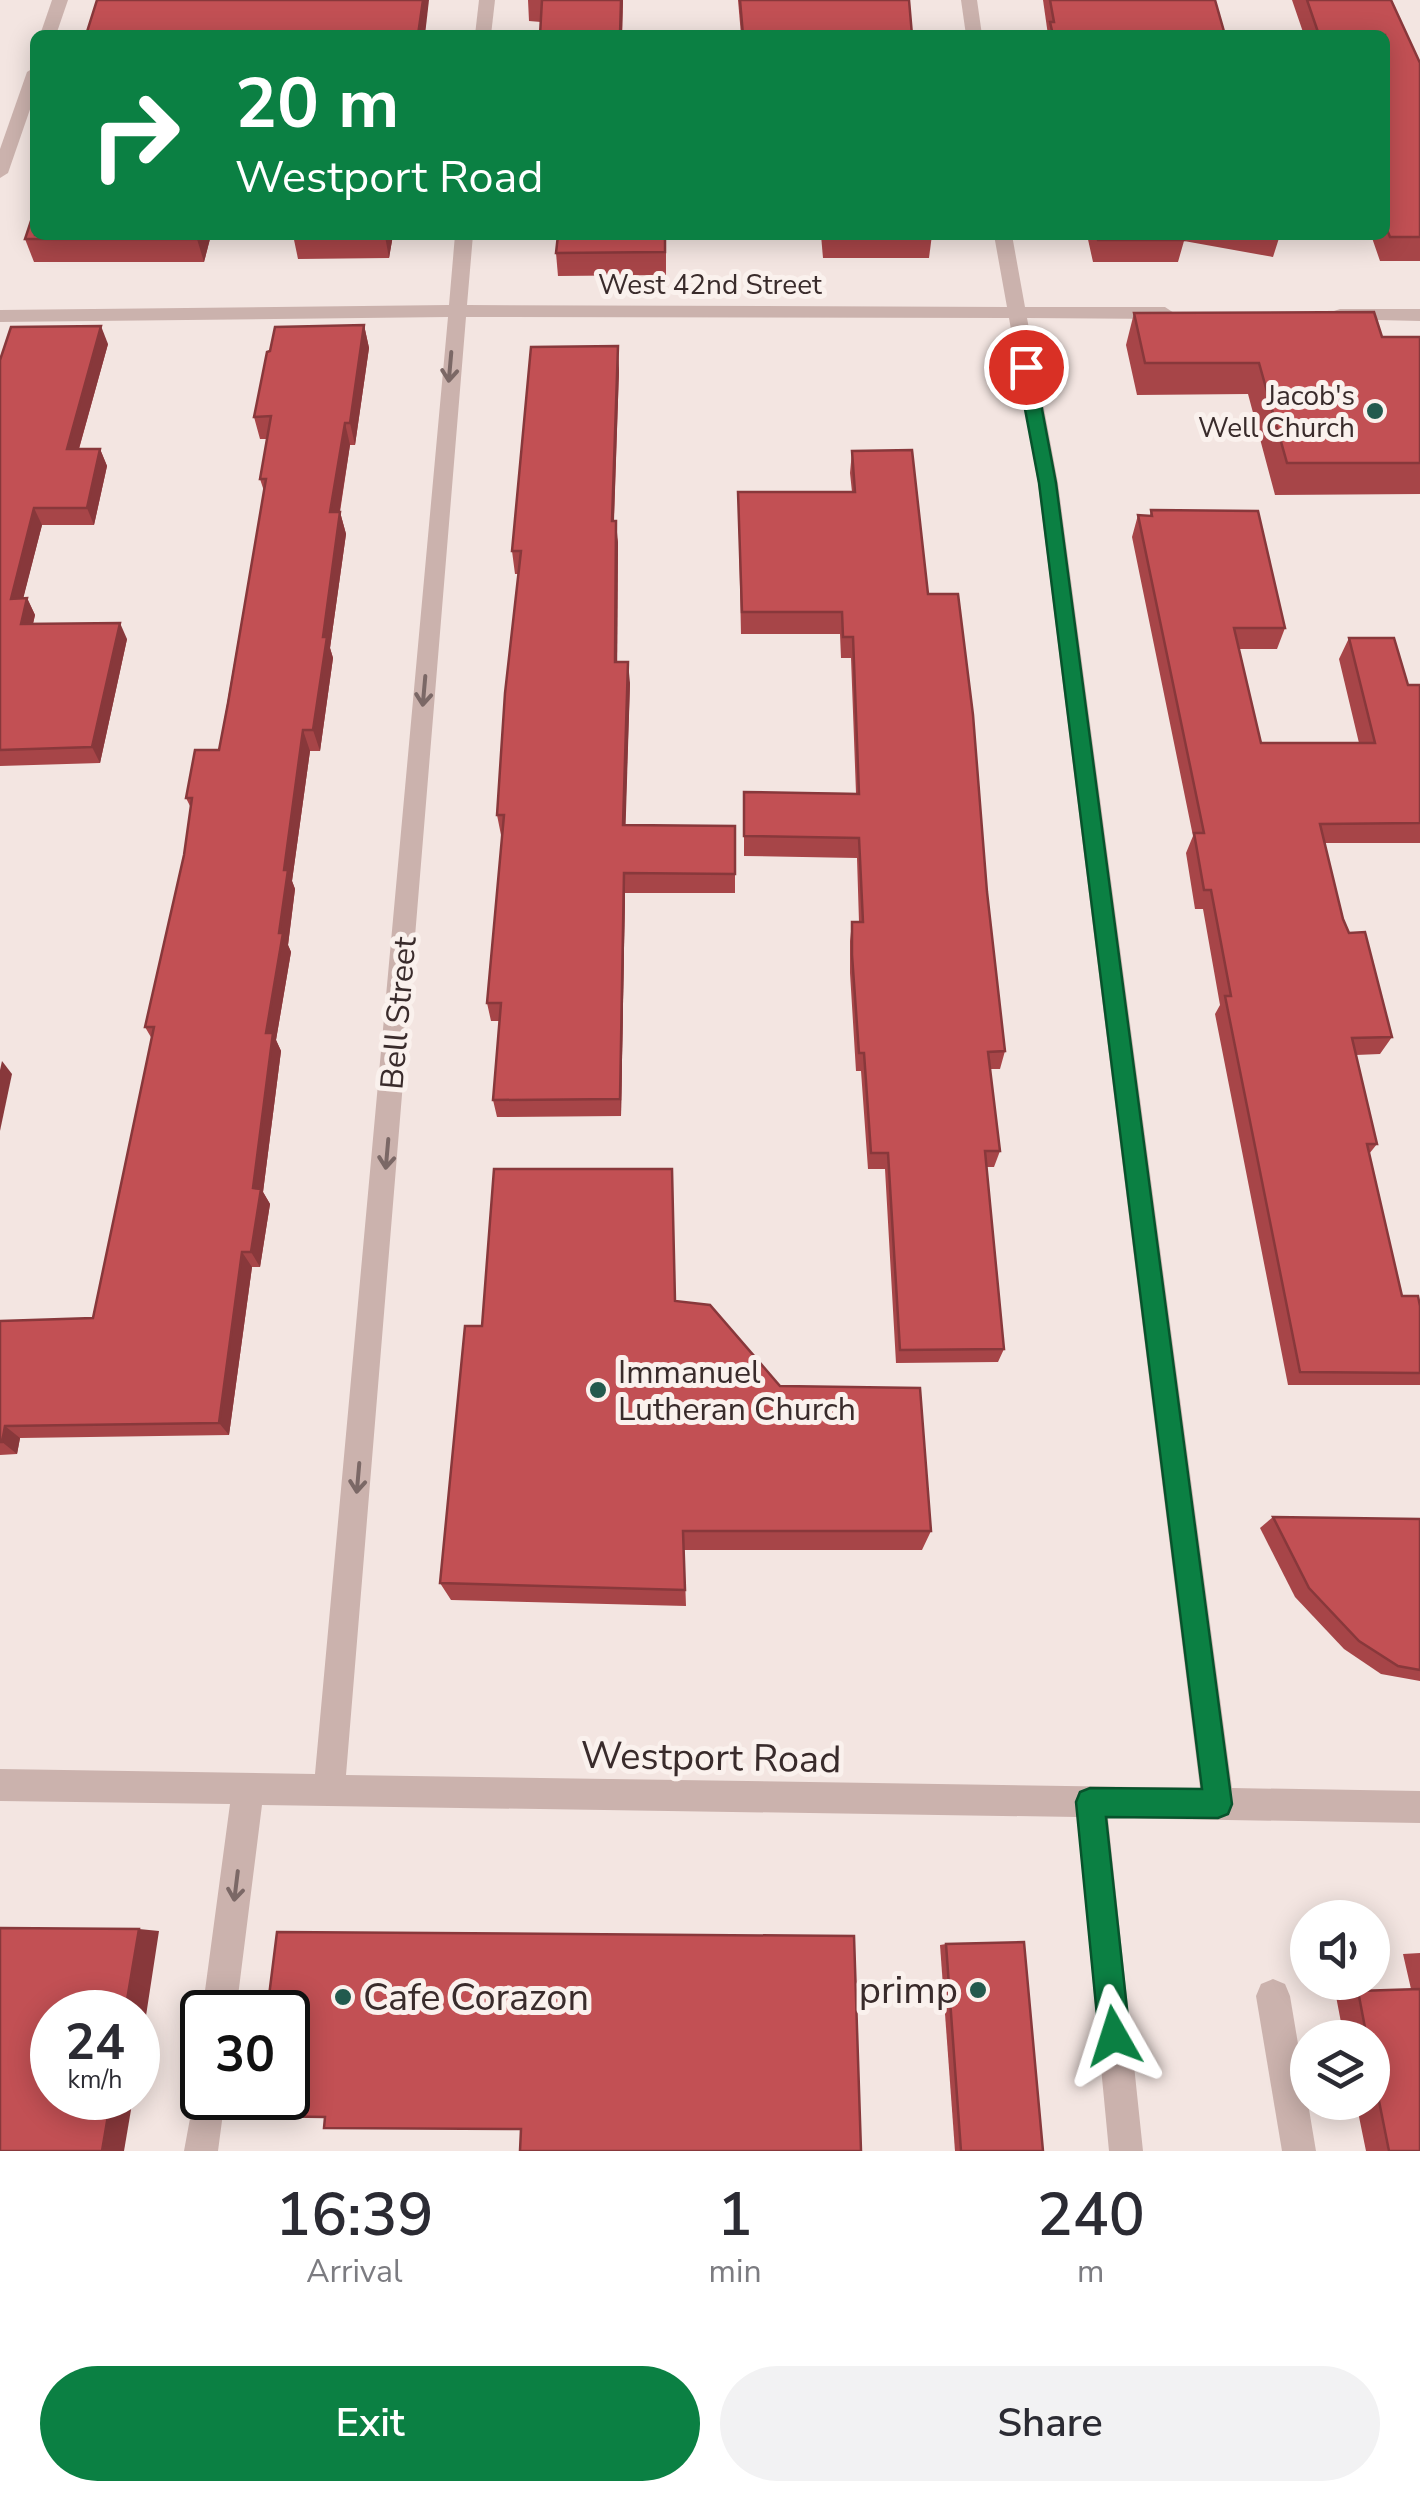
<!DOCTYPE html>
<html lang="en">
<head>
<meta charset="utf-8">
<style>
	:root { --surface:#fff; --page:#f2f2f3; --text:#2b2b33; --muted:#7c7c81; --accent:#0b8043 }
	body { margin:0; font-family:"Nunito Sans",sans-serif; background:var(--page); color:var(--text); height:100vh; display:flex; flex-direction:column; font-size:38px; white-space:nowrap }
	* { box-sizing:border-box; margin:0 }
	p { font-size:32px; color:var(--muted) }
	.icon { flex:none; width:55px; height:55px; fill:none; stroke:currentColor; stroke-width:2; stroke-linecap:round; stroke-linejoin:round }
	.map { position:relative; height:2151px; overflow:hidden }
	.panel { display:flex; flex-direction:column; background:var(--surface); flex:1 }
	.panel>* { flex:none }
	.guide { position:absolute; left:30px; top:30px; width:1360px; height:210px; border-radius:15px; box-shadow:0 5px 25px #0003; background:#0b8043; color:#fff; overflow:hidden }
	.fabs { position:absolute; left:1290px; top:1900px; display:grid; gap:20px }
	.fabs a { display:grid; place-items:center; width:100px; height:100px; border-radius:50%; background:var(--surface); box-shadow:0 5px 25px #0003; font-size:50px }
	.speed { position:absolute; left:30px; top:1990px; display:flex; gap:20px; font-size:50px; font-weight:700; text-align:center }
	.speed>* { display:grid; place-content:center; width:130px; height:130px; border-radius:50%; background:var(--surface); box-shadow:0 5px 25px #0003; line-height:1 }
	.speed small { font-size:25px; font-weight:400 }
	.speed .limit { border:5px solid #111; border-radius:15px; background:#fff; color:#111 }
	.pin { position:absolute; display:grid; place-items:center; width:85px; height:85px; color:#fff; margin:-42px; border:5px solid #fff; border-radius:50%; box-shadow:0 2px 10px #0007 }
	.me { position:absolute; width:110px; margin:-55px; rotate:354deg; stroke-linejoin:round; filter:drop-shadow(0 0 8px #0008) }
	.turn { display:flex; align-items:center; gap:35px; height:210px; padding:0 40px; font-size:45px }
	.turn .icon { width:130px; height:130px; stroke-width:2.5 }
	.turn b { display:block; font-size:70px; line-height:85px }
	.eta { display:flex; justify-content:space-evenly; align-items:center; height:170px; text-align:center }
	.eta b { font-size:60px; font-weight:600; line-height:70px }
	.button { display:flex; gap:20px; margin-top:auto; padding:20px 40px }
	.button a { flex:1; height:115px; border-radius:60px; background:var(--accent); color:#fff; font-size:40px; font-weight:600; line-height:115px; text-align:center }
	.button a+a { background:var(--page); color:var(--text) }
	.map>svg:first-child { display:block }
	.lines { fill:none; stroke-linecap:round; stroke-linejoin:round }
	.minor { fill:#cbb2ad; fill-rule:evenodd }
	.wall { fill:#a74548 }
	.shaded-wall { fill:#88383b }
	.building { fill:#c25054; stroke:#88383b; stroke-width:2.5 }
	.oneway { stroke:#7b6866 }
	.route { fill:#0b8043; stroke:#07532c; stroke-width:2.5 }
	.poi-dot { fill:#225a4e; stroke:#faf1ed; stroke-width:4 }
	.labels { text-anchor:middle; stroke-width:10; stroke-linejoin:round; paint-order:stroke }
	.far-street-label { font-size:28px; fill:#392b2b; stroke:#faf1ed }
	.far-poi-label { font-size:28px; fill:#392b2b; stroke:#faf1ed; text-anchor:end }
	.street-label { font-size:32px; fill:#392b2b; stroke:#faf1ed }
	.poi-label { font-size:32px; fill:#392b2b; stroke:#faf1ed; text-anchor:start }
	.near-street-label { font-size:38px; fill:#392b2b; stroke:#faf1ed }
	.near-poi-label { font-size:38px; fill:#392b2b; stroke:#faf1ed; text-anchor:end }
</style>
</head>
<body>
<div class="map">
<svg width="1420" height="2151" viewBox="0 0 1420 2151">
	<rect width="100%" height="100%" fill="#f3e5e1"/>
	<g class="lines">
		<g class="minor">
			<path d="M52,0H68L56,35H40Z"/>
			<path d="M479,0H495L491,35H475Z"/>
			<path d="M961,0H977L982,35H966Z"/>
			<path d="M35,67V95L8,173L0,178V149L27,72Z"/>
			<path d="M455,235H473L467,305L1007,307L994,235H1012L1025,307H1165L1174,313L1165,319L1027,318L1058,483L1232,1788L1420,1791V1823L1108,1818L1143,2151H1109L1077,1817L262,1805L236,2012L202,2013L230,1804L0,1801V1769L315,1774L448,317L0,322V310L449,305ZM466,317L1009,318L1038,483L1200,1788L346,1775Z"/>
			<path d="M1340,309H1420V321L1334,319V311Z"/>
			<path d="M1273,1979L1285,1984L1290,1996L1316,2151H1282L1256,1996L1261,1984Z"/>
			<path d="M202,2083V2098H225L218,2151H184L196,2086Z"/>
		</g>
	</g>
	<g class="wall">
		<path d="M528,0H623L622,35H540L541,22L529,21Z"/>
		<path d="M738,0H909L912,35H741Z"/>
		<path d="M1043,0H1215L1225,35H1048Z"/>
		<path d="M1292,0H1391L1420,63V261H1380L1371,235H1385V35H1304Z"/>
		<path d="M211,235L204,262H34L25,239Z"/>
		<path d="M293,235H393L389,258L298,259Z"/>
		<path d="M666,235V275L558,276L556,253Z"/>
		<path d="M821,235H932L929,258H823Z"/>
		<path d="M1087,235H1280L1273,257L1184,241L1178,262H1093Z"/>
		<path d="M1134,313L1382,337H1420V494L1275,495L1248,394L1137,395L1126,345Z"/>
		<path d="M364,325L369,348L355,445H350L340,512L346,534L330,648L333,658L320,751H310L292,881L295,889L288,945L291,952L276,1040L281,1051L263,1192L270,1204L260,1267H252L229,1435L20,1438L17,1454L0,1455V1321L93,1318L152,1039L145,1027L184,855L191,808L186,798L219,750L264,491L260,479L267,439H260L254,417Z"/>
		<path d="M108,344L79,449H100L107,466L94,525H42L23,598H27L35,615L33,624L127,639L100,763L0,766V360Z"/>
		<path d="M619,370L614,521L618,543L617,662L630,683L625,825L735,826V893H625L621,1116L497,1117L493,1100L499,1021H491L487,1003L502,835H501L497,815L519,574H515L512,551Z"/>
		<path d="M852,451L928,594L987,892L1005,1051L1000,1069H990L1000,1151L994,1167H987L1004,1349L998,1362L896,1363L885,1169H868L861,1071H856L850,973V941L852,922H859L857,858L744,856V792L856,793L851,658H841L840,634H741L738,492H852L850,473Z"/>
		<path d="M1151,510L1285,628L1277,649H1239L1261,743H1359L1339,659L1349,638L1408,685H1420V843H1325L1343,919L1392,1037L1380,1054L1356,1055L1377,1144L1369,1154L1402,1296L1420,1306V1385H1288L1215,1014L1220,1005L1203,909H1195L1186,853L1193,836L1132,537L1138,515L1150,516Z"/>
		<path d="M676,1301L780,1386L931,1531L922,1550H684L686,1606L451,1600L440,1583L482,1326Z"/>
		<path d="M1273,1517L1420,1519V1681L1381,1674L1344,1649L1295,1597L1260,1528Z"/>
		<path d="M946,1944L1043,2151H955L940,1945Z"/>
		<path d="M1420,1953V2151H1366L1356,2102H1372V2038H1344L1335,1991L1411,1989L1403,1954Z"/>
	</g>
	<g class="shaded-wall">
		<path d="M423,0H429L425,35H418Z"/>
		<path d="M621,0H623L622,35H620Z"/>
		<path d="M198,235H211L204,262L197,239Z"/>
		<path d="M385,235H393L389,258L385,236Z"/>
		<path d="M364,325L369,348L355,445L350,423Z"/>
		<path d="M101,326L108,344L74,466L67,449Z"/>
		<path d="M618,346L619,370L613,544L612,521Z"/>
		<path d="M345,423L350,445L336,534L330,512Z"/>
		<path d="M100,449L107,466L94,525L87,508Z"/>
		<path d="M34,508L42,525L19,615L11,599Z"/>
		<path d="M340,512L346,534L330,648L333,658L320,751L313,730L323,637Z"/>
		<path d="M616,521L618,543L617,683L615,662Z"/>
		<path d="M27,598L35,615L29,640L21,624Z"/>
		<path d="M120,623L127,639L100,763L92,747Z"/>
		<path d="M628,662L630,683L625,845L623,825Z"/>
		<path d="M303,730L310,751L292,881L295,889L288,945L291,952L276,1040L281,1051L263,1192L270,1204L260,1267L251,1252L253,1188L266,1033L279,933L284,870Z"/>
		<path d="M624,873L625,893L621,1116L620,1099Z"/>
		<path d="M2,1061L12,1074L0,1131V1070Z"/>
		<path d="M242,1252L252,1267L229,1435L219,1423Z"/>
		<path d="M5,1426L20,1438L17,1454L2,1442Z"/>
		<path d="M139,1929L159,1931L138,2068V2012H125Z"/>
		<path d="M111,2098H133L124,2151H102Z"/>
	</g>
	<g class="building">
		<path d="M97,0H423L418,35H86Z"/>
		<path d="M542,0H621L620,35H540Z"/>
		<path d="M740,0H909L912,35H743Z"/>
		<path d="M1050,0H1215L1225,35H1053L1050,22H1054Z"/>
		<path d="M1307,0H1391L1420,63V237H1390L1385,225V35H1319Z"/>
		<path d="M35,209V235H198L197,239H25Z"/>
		<path d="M558,235H665V252L556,253Z"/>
		<path d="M1097,235H1183L1184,240H1098Z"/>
		<path d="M1374,312L1382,337H1420V463H1287L1259,363H1145L1134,313Z"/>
		<path d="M364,325L350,423H345L330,512H340L323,637H327L313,730H303L284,870H288L279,933H283L266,1033H273L253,1188L261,1189L251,1252H242L219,1423L5,1426L2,1442H0V1321L93,1318L154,1027H145L184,855L192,798H186L195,750H219L228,703L266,479H260L271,416L254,417L267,352L270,351L275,327Z"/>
		<path d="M101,326L67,449H100L87,508H34L11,599L27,598L21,624L120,623L92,747L0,750V360L11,327Z"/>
		<path d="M618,346L612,521H616L615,662H628L623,825L735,826V874L624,873L620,1099L493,1100L501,1003H487L504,815H497L505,693L521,551H512L531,347Z"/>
		<path d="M912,450L928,594H958L973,715L987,892L1005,1051L988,1052L1000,1151H985L1004,1349L900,1350L888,1153H871L864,1053H859L852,955V922H863L859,838L744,836V792L859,794L853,637H843L842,612H742L738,492H855L852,451Z"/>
		<path d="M1151,510L1258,511L1285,628H1234L1261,743H1375L1349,638H1394L1408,685H1420V823L1320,824L1343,919L1349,933L1365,932L1392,1037L1352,1038L1377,1144H1367L1402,1296H1418L1420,1306V1373L1300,1372L1225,996H1231L1211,890H1204L1194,833H1204L1138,515L1152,516Z"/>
		<path d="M494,1169H672L675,1301L710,1305L780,1386L920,1388L931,1531H683L685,1590L440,1583L465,1326H482Z"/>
		<path d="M1273,1517L1420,1519V1670L1398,1666L1359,1641L1309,1588Z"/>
		<path d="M0,1928L139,1929L125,2012H52V2098H111L102,2151H0Z"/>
		<path d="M277,1932L854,1936L861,2151H520L521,2129L324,2128L325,2117L254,2116L257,2098H288V2012H267Z"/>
		<path d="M1024,1942L1043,2151H961L946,1944Z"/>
		<path d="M1420,1989V2151H1389L1372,2066V2038H1367L1358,1991Z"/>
	</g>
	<defs><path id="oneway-shaft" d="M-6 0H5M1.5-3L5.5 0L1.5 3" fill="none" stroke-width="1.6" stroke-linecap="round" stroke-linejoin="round" transform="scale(2.5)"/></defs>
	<g class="oneway">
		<use href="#oneway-shaft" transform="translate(450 367) rotate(95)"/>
		<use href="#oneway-shaft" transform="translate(424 691) rotate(95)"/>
		<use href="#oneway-shaft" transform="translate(387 1154) rotate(95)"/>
		<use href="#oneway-shaft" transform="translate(358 1478) rotate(95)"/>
		<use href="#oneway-shaft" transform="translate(236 1886) rotate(97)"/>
	</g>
	<path class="route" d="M1026,362L1034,367L1056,483L1232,1804L1228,1814L1218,1818L1106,1817L1130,2036L1125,2047L1114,2051L1103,2047L1099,2036L1076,1802L1080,1792L1090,1788L1202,1789L1039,483L1017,367Z"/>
	<g class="poi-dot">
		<circle cx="1375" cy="411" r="10"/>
		<circle cx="598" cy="1390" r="10"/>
		<circle cx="978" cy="1990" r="10"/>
		<circle cx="343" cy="1997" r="10"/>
	</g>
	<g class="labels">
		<g class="far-street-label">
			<text x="710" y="294">West 42nd Street</text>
		</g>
		<g class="far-poi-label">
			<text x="1355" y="405">Jacob's<tspan x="1355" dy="32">Well Church</tspan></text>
		</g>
		<g class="street-label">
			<text transform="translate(398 1013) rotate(-85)" y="11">Bell Street</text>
		</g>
		<g class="poi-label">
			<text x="618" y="1383">Immanuel<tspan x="618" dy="37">Lutheran Church</tspan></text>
		</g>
		<g class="near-street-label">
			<text transform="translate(711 1757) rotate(1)" y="13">Westport Road</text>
		</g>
		<g class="near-poi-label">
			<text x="958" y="2003">primp</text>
			<text x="363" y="2010" text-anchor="start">Cafe Corazon</text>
		</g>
	</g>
</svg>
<div class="fabs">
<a><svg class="icon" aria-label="sound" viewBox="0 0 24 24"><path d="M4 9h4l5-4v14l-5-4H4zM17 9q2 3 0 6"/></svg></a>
<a><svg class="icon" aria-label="layers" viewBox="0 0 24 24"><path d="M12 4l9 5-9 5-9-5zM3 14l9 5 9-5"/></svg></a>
</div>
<div class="speed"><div>24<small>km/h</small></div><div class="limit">30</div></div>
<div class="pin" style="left:1026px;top:367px;background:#d93025"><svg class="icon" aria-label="arrive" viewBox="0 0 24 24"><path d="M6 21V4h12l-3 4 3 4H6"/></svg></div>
<svg class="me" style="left:1114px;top:2036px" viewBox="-20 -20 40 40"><path d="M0-17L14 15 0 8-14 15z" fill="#0b8043" stroke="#fff" stroke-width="4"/></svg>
<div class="guide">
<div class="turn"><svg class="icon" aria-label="right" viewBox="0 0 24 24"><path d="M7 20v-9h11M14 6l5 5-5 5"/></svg><div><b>20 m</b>Westport Road</div></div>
</div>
</div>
<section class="panel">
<div class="eta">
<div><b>16:39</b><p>Arrival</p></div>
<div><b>1</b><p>min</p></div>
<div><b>240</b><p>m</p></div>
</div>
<div class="button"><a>Exit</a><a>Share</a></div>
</section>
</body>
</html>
